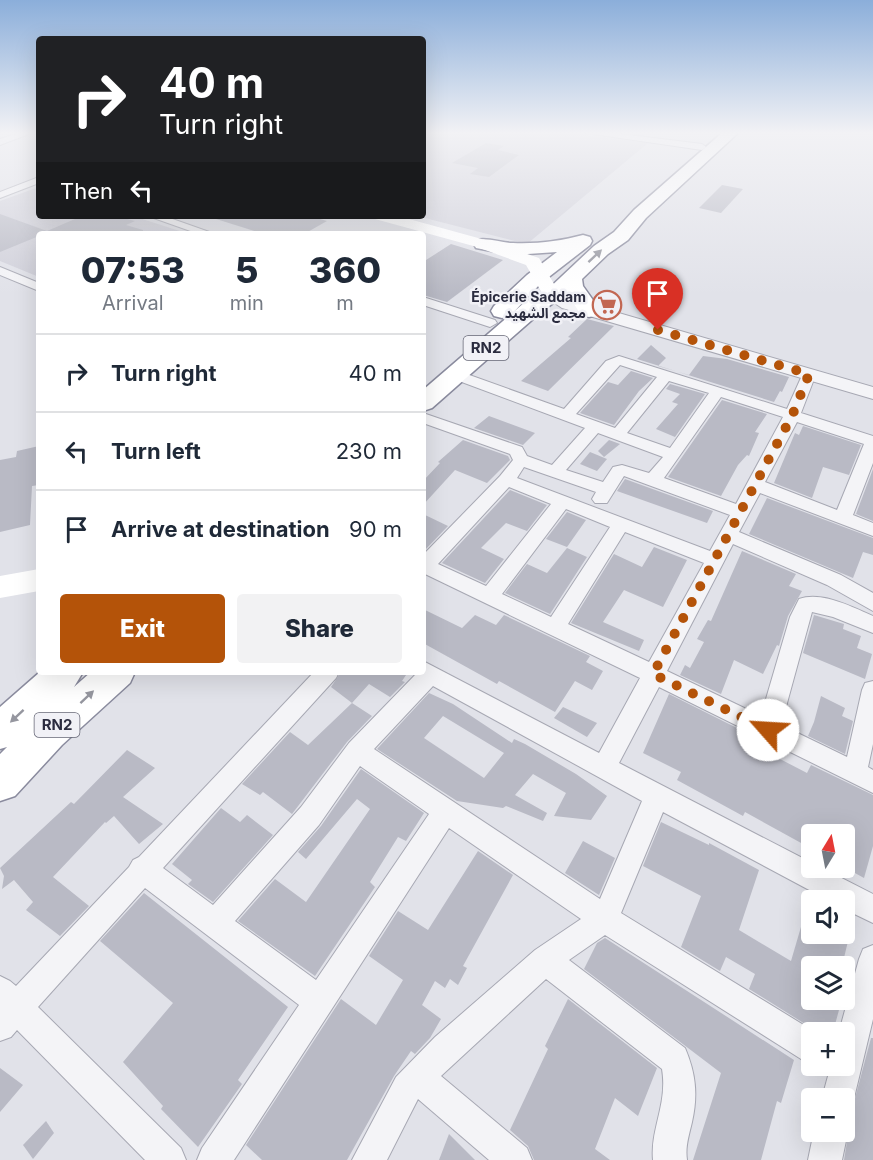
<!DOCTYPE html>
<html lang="en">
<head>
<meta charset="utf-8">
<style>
	:root { --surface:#fff; --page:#f2f2f3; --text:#1f2937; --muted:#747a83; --line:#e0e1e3; --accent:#b45309 }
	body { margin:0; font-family:Inter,"Noto Sans Arabic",sans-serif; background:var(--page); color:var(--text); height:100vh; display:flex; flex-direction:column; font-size:22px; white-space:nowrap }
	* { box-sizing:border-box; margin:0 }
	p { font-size:20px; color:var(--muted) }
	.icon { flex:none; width:33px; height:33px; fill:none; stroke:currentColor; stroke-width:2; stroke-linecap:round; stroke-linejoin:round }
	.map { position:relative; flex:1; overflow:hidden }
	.panel { position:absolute; left:36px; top:231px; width:390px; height:444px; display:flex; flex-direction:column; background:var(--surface); border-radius:6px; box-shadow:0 6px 24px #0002 }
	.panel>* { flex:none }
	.top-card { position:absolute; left:36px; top:36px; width:390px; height:183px; border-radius:6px; box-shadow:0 6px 24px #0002; background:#202124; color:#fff; overflow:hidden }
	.needle { width:39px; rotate:10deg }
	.fabs { position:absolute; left:801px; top:824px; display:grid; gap:12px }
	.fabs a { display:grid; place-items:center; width:54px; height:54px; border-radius:6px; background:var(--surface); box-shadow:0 6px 24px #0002; font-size:30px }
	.pin { position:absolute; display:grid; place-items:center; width:51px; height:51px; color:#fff; margin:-62px -26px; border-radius:50% 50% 50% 0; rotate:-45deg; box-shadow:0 0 6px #0007 }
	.pin .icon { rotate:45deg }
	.me { position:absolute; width:66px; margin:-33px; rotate:296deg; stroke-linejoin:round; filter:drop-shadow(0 0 4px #0008) }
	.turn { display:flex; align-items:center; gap:21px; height:126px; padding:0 24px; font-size:27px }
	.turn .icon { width:78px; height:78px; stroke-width:2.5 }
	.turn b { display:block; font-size:42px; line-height:51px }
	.then { display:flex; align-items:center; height:57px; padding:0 24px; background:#0003; gap:12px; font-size:22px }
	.eta { display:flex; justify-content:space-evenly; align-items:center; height:102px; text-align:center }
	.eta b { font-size:36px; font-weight:800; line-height:42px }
	.action { display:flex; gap:12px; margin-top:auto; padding:12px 24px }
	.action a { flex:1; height:69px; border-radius:6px; background:var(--accent); color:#fff; font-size:24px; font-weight:800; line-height:69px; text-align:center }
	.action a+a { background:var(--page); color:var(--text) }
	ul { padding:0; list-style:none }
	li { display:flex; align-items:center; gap:18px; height:78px; padding:0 24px; border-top:2px solid var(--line) }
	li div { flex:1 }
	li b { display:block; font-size:22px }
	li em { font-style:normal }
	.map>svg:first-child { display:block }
	.built { fill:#d0d0da }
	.building { fill:#b9bac5; fill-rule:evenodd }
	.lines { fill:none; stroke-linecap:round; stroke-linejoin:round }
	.minor-casing { stroke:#a7a8b3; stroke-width:2 }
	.tertiary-casing { stroke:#a7a8b3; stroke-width:2 }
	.trunk-casing { stroke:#8a8b9e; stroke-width:3 }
	.minor { fill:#f4f4f7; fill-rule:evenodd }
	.tertiary { fill:#f4f4f7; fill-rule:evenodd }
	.secondary { fill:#fff; fill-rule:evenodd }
	.trunk { fill:#fff; fill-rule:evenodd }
	.oneway { fill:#95969f }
	.route { stroke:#b45309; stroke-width:10; stroke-dasharray:0 18 }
	.labels { text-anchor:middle; stroke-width:5; stroke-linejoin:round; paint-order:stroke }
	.far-poi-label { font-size:14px; font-weight:bold; fill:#2b2c3f; stroke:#f1f1f6; text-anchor:end }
	.shield { fill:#f1f1f6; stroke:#666776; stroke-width:1.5 }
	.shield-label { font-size:15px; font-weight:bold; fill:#2b2c3f }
</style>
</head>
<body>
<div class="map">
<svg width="873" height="1160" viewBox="0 0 873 1160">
	<rect width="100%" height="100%" fill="#e1e2e9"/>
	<g class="built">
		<path d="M423,132H560L648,143L527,244L417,216H423Z"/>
		<path d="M39,187V216H133L189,234H39V277L0,261V201Z"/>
	</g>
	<g class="building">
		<path d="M486,143L504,146L498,150L519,155L489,177L470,174L478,168L452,163Z"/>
		<path d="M722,185L743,189L721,213L699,208Z"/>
		<path d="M0,214L47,231L82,216H115L135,221L126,225L143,230V234H39V236L0,252Z"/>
		<path d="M217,216H310L327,221L304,234H264L216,219Z"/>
		<path d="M451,244L503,260L447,302L423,295V262Z"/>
		<path d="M587,319L614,326L548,391L521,381L571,338L568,337Z"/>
		<path d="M651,345L666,358L658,366L689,375L703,356L727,359L789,377L782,392L780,391L774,402L637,359Z"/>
		<path d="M631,371L653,378L639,391L614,425L580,413L608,382L618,385Z"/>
		<path d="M670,384L705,394L675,437L656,429L678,404L672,402L680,394L666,389Z"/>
		<path d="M722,400L767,414L755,432L759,433L749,456L747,455L738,465L721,496L668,477Z"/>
		<path d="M489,416L535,433L523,445L474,428Z"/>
		<path d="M803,426L861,445L849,475L823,467L812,498L774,483L795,433L799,435Z"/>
		<path d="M463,440L508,456L510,460L487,483L455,470L423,505V481L440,463L438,462Z"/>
		<path d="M609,440L620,444L604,457L598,451Z"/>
		<path d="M39,446V485L32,486L30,525L0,532V460L16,457L17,451Z"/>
		<path d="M590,452L607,459L597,471L580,464Z"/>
		<path d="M873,469V521L856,514Z"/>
		<path d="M625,479L713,511L707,523L617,491Z"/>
		<path d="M510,490L547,505L527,531L506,523L481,548L504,559L485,583L442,563Z"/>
		<path d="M767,498L873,538V555L863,552L853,578L749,534Z"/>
		<path d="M567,512L586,520L567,547L546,539Z"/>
		<path d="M423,514L448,526L423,552Z"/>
		<path d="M654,547L687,560L663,607L624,590L603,622L644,640L639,651L571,623L614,554L642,567Z"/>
		<path d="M567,548L587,557L550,614L505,593L527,564L547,573Z"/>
		<path d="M742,551L796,574L789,586L802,591L788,616L779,646L777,645L763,674L734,660L721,694L680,675L685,665L690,668L704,642L697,639L708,620L711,621Z"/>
		<path d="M423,609L462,628L475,615L496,625L504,615L590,656L586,662L603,671L592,690L575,681L555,712L499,681L497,684L423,643Z"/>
		<path d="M814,615L844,624L843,629L861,636L857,648L872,654L865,679L803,653Z"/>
		<path d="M341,672H408L402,681L405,682L390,697L369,684L352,703L331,687Z"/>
		<path d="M429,693L453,704L512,743L514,739L525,744L576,774L607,796L591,820L554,816L566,793L533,774L515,795L547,813L543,821L506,806L503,808L457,801L377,749ZM443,716L504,753L484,778L424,738Z"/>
		<path d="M669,694L783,751L780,759L807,773L811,765L873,795V846L864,878L844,867V834H812V849L745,812L743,816L677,780L681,772L643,753Z"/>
		<path d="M821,696L845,708L842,716L853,721L845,754L808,736L814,722Z"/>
		<path d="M352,703L372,716L347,742L292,814L263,792L260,795L242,784L290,732L308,745Z"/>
		<path d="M563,707L597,723L587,737L554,718Z"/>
		<path d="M127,750L155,768L123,797L163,824L139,844L114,816L106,823L105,822L53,877L89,906L60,936L26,910L33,902L14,880L2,889L4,876L0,868L71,802L74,804Z"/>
		<path d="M361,769L424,813L406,841L398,837L370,882L375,887L315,976L238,921L275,879L306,902L370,809L357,799L306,859L298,852L321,826Z"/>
		<path d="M221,808L240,822L247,815L273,835L213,902L188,884L192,880L172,864Z"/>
		<path d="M661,822L709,845V843L759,870L739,930L791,961L808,903H812V933H850L842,966H812V999H842L833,1032H818L749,989L755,974L726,957L720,971L681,947L701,896L643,866Z"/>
		<path d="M583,841L615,858L599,895L565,873Z"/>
		<path d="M478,851L513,875L463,966L467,968L458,985L450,979L445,988L435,981L422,1005L441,1019L430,1038L415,1054L411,1051L394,1076L347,1160H262L246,1145L341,999L376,1025L403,980L369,956L398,911L428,930Z"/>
		<path d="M144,893L288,1007L238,1080L242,1084L198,1147L161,1109L163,1106L123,1062L173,1003L100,941Z"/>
		<path d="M605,938L794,1060L781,1103L777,1101L761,1160H693L721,1073L584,969L597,943Z"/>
		<path d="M568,999L657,1068L638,1116L615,1098L595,1149L610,1160H534L528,1146L510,1130L548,1049L545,1046Z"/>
		<path d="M871,1038H873V1160H844L853,1106Z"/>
		<path d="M0,1068L23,1085L0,1112Z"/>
		<path d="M46,1121L54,1133L33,1159L23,1145Z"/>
		<path d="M449,1134L475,1160H439Z"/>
	</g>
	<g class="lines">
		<g class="minor-casing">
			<g id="minor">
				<path d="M21,132H34L0,145V139Z"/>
				<path d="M579,132H605L702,144L706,147L702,150Z"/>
				<path d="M39,177V183L0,198V192Z"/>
				<path d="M148,216H164L215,234H199Z"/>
				<path d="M0,267L39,283V291L0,275Z"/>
				<path d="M423,297L495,320L497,323L490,327L423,305Z"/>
				<path d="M619,356L787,409L804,371H814L816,374L801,413L873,436V463L853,515L873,523V536L760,493L739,532L841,575L873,593V611L827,585L733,544L667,671L761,716L790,617L799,599C822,591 852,607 873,616V633L833,617L812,612L781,725L847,757L862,690L865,683L873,681V744L868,767L873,770V793L659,687L619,763L812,863V867H820L873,894V923L844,909V900H828L663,812L621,913L815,1032H812V1063L801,1059L605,935L569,960L685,1048C696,1074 698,1095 692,1122C689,1135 685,1147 687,1160H653C650,1129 668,1104 662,1069L546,979L441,1076L527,1148L532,1160H489L418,1099L387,1160H352L396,1077L435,1037L535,950L581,919L449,828L234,1160H197L202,1148L299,1005L145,888L38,1007L181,1148L186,1160H145L17,1030L11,1037L0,1041V976L10,981L16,986L129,867L133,860L139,857L314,672H339L336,678L163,868L213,905L301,807L349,743L415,675L413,672H423V661L599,753L640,678L423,573V555L500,476L513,460L510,454L423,423V413L522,447L527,456L552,465L585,428L451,378L449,375L451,372H461L564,409L606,361ZM620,365L657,377L615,428L576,414ZM669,381L709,393L670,448L627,433ZM721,397L783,417L736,504L664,478ZM797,422L864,444L837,510L765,482ZM598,433L663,457L649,473L622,465L613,467L603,482L566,470ZM524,467L596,492L592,499L595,503H607L624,476L730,515L710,551L517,478ZM509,487L551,504L486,586L438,564ZM566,509L610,527L551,617L502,594ZM625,532L704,563L649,662L568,624ZM433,686L642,801L600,899L374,749ZM360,766L429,814L316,980L235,921L319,825Z"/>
				<path d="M873,945V1019L854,1098L849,1109L844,1111V1098H822L831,1065H844V1032H839L859,959L863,949Z"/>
				<path d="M844,1124L848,1131L842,1160H808L814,1131H844Z"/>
			</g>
		</g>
		<g class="tertiary-casing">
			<path id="tertiary" d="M552,291L574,300L873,387V399L562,308L544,296Z"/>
		</g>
		<g class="trunk-casing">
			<g id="trunk">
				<path d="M723,132H739L646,218L628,240L608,254L582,279L583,286L600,310L597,315L589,317L581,315L567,293L541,312L432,408L423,411V390L525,302L545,292L594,246L614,232L634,210Z"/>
				<path d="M583,235L590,237L592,241L590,245L541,283L510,316L502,318L494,316L491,311L494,306L527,275L557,252L513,255L476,248L474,244L476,240C489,237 501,243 513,243C537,244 561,241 583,235Z"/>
				<path d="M40,672H83L74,687L91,672H135L130,683L62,745L15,796L0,801V754L7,747L0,749V707Z"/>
			</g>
		</g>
		<use href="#minor" class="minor"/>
		<use href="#tertiary" class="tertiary"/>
		<g class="secondary">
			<path d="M372,216H398L489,241L539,258L561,296L558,300H546L526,265L477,247L375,219Z"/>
			<path d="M39,569V591L0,598V576Z"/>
		</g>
		<use href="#trunk" class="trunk"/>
	</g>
	<defs><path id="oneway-solid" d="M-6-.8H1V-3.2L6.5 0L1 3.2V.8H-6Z" transform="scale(1.5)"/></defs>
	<g class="oneway">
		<use href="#oneway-solid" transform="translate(595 256) rotate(-43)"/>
		<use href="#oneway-solid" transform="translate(87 697) rotate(-43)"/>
		<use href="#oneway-solid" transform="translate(17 716) rotate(137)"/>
	</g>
	<linearGradient id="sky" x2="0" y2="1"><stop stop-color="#8baeda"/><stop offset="0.45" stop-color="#f2f2f5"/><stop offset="1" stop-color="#f2f2f5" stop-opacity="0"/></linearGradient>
	<rect width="873" height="295" fill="url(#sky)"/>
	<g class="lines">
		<path class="route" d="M658,330L809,374L792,416L653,674L768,730"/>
	</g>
	<defs>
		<g id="supermarket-ring" transform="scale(1.5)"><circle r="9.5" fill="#f1f1f6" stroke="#c26752" stroke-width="1.5"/><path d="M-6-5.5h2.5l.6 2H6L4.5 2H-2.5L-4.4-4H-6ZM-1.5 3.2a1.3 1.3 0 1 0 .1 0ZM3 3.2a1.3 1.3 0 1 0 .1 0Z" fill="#c26752"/></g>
	</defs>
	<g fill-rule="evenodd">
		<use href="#supermarket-ring" x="607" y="305"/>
	</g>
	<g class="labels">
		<g class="far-poi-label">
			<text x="586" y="302">Épicerie Saddam<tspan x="586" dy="16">مجمع الشهيد</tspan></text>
		</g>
		<g class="shield">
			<rect x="463.5" y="336" width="45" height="24" rx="4.5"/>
			<rect x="34.5" y="713" width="45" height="24" rx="4.5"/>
		</g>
		<g class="shield-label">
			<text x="486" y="353">RN2</text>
			<text x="57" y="730">RN2</text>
		</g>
	</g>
</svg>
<div class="fabs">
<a><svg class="needle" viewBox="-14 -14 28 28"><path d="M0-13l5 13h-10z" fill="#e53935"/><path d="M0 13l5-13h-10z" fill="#747a83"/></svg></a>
<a><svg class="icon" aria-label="sound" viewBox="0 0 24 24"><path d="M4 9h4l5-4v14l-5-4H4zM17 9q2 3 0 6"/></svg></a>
<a><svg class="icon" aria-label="layers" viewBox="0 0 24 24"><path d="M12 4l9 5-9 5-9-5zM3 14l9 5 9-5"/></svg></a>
<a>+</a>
<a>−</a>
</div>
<div class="pin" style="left:658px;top:330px;background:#d93025"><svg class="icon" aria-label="arrive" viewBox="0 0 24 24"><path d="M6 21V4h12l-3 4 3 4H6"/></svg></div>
<svg class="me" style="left:768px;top:730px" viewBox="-20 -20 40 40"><circle r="19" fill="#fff"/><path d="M0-13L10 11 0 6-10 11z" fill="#b45309"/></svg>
<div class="top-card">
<div class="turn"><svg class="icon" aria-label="right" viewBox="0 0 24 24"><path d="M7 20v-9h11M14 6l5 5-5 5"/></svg><div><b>40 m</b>Turn right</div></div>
<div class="then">Then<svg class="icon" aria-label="left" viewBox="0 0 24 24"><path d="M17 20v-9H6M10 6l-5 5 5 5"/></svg></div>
</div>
<section class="panel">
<div class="eta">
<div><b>07:53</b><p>Arrival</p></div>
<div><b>5</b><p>min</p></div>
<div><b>360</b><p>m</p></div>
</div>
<ul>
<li><svg class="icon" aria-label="right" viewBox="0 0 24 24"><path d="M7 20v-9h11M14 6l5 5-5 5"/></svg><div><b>Turn right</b></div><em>40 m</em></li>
<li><svg class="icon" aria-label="left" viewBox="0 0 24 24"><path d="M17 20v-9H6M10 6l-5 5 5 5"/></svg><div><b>Turn left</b></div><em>230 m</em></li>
<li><svg class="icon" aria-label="arrive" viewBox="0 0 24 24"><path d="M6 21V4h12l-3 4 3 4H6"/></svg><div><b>Arrive at destination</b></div><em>90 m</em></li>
</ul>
<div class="action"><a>Exit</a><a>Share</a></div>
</section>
</div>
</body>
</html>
